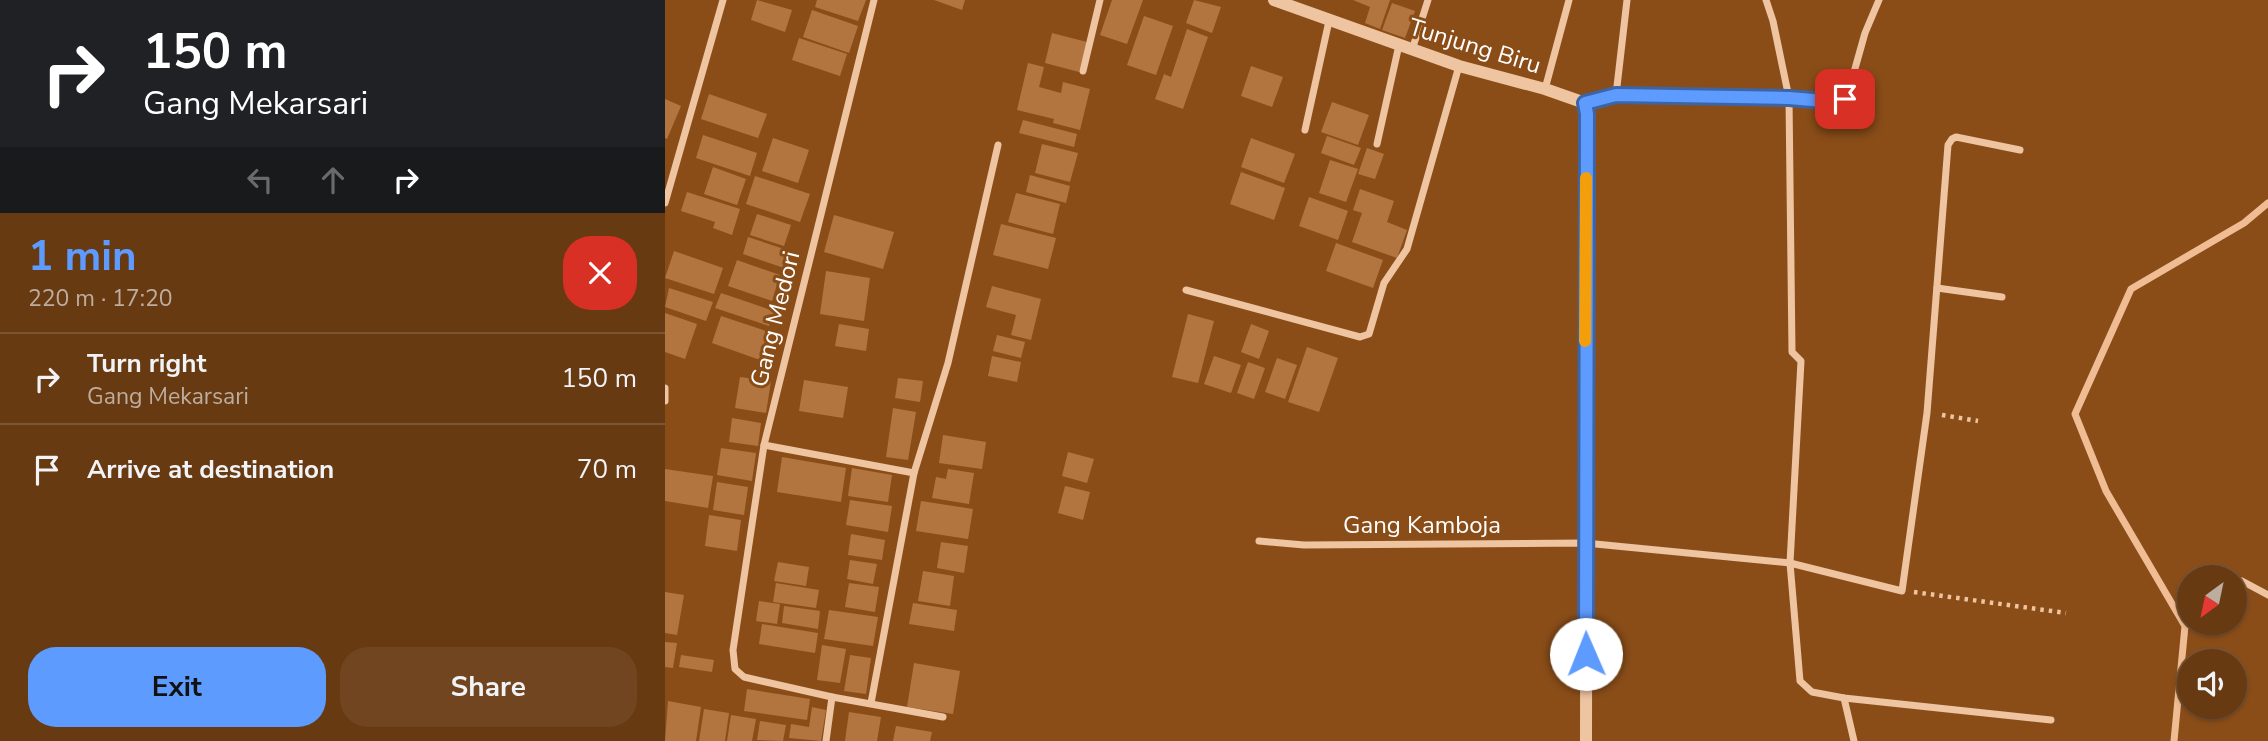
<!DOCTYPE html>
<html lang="en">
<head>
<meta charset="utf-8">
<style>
	:root { --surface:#683a12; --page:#704520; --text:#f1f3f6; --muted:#bdad9f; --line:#7b5432; --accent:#5e9bff }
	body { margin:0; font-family:"Nunito Sans",sans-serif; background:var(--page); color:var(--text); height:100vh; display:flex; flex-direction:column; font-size:26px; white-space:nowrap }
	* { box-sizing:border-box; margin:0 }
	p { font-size:23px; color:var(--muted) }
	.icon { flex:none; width:38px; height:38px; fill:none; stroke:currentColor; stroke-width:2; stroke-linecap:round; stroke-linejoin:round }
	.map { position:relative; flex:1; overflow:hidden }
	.sheet { display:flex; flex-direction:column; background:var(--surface); width:665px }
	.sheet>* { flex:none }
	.guide { background:#202124; color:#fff; overflow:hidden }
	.needle { width:46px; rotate:213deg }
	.buttons { position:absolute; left:1512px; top:565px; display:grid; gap:14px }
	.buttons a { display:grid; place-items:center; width:70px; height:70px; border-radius:50%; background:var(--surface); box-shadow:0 2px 5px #0004,0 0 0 2px var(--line); font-size:35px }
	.pin { position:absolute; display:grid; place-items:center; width:60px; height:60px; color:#fff; margin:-30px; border-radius:14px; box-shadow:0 4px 10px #0006 }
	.me { position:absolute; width:77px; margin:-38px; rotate:359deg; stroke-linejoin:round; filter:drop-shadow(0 0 5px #0008) }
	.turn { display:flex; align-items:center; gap:24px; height:147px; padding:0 28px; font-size:32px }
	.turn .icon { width:91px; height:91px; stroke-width:2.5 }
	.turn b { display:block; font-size:49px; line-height:60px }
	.lanes { display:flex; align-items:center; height:66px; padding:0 28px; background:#0003; justify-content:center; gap:35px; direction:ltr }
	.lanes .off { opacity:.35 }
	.round { display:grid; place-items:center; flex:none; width:74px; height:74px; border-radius:28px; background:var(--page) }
	.summary { display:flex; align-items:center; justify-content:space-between; height:119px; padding:0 28px }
	h1 { font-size:42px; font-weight:700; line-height:52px; color:var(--accent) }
	.button { display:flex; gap:14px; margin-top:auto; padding:14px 28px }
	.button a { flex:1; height:80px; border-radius:28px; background:var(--accent); color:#111; font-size:28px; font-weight:700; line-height:80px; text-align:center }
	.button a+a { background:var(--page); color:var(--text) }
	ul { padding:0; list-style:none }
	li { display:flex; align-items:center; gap:21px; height:91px; padding:0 28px; border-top:2px solid var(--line) }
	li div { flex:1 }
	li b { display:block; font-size:26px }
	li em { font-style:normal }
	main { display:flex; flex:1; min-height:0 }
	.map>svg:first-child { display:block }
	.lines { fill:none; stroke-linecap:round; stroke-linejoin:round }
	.stream { stroke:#f0bc93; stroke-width:7 }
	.building { fill:#b27540 }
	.path { stroke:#eec4a1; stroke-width:4.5; stroke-dasharray:3.5 5; stroke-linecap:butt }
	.minor { stroke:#eec4a1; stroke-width:7 }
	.tertiary { stroke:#eec4a1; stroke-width:12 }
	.route-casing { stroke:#3d65a6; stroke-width:18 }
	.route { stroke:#5e9bff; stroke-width:12 }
	.slow { stroke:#f59e0b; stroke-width:12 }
	.labels { text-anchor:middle; stroke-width:6; stroke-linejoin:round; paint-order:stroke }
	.street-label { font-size:24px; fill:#fff; stroke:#8a4d18 }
</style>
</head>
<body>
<main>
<section class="sheet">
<div class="guide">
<div class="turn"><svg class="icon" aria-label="right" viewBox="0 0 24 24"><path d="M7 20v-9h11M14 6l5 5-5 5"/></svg><div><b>150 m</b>Gang Mekarsari</div></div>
<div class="lanes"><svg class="icon off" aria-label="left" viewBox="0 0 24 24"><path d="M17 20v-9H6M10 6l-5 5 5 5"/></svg><svg class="icon off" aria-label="ahead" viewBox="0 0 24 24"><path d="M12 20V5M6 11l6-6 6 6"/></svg><svg class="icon" aria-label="right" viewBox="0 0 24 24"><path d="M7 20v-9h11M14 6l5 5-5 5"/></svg></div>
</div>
<div class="summary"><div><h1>1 min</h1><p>220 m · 17:20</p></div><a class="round" style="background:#d93025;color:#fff"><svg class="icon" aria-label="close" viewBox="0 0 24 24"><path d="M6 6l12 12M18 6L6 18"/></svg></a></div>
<ul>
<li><svg class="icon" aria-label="right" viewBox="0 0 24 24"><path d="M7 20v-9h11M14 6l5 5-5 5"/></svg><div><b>Turn right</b><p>Gang Mekarsari</p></div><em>150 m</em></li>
<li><svg class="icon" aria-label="arrive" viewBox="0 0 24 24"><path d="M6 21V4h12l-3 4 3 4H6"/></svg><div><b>Arrive at destination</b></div><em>70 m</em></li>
</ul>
<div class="button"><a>Exit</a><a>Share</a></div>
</section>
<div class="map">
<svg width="1603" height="741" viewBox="0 0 1603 741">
	<rect width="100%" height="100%" fill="#8a4d18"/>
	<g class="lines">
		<path class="stream" d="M1509,741L1520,626L1441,491L1410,414L1466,289L1579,223L1603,203"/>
	</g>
	<g class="building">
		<path d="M92,0L127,10L120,32L86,20Z"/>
		<path d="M152,0H201L193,21L150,7Z"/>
		<path d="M269,0H300L297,10Z"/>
		<path d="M447,0H478L462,44L435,35Z"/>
		<path d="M529,0L556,7L547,33L521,23Z"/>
		<path d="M688,0H725L715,29L700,23L705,7Z"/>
		<path d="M727,3L750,11L740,38L717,30Z"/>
		<path d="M147,10L193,26L184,53L138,37Z"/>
		<path d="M479,16L508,26L491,75L462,65Z"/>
		<path d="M522,29L543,37L518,109L490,99L499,74L506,77Z"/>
		<path d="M387,33L422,42L414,72L380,63Z"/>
		<path d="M134,38L182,54L175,76L127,60Z"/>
		<path d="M363,63L379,67L374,87L396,93L398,82L425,89L415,130L388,123L389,119L352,110Z"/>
		<path d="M586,66L618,77L607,107L576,96Z"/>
		<path d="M44,94L102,114L93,138L36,119Z"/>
		<path d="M0,99L16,106L2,139L0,138Z"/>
		<path d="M667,102L704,115L693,145L656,132Z"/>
		<path d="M358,120L412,134L409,147L354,133Z"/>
		<path d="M38,135L92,153L85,176L31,158Z"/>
		<path d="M662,136L696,148L689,165L656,153Z"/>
		<path d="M108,138L144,150L133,183L97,171Z"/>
		<path d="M586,138L630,154L619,183L576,167Z"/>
		<path d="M377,144L413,153L405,182L370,173Z"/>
		<path d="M702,148L719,154L710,179L693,174Z"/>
		<path d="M665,160L693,169L681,202L654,193Z"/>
		<path d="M48,167L81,179L72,205L39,194Z"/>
		<path d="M576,172L620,188L609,220L565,204Z"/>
		<path d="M365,175L405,186L401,203L361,192Z"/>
		<path d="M90,176L145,194L135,222L81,204Z"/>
		<path d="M695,189L729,201L722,222L742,230L732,258L687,242L697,213L688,210Z"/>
		<path d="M22,192L75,209L67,235L48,228L50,222L16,211Z"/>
		<path d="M351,193L395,204L388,234L343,222Z"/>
		<path d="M644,197L683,211L673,240L634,226Z"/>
		<path d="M92,214L126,225L119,246L85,235Z"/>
		<path d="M169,215L229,232L218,269L159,252Z"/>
		<path d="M336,224L391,238L383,269L328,255Z"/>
		<path d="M83,237L125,251L119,268L78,254Z"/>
		<path d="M671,243L718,260L708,288L661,271Z"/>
		<path d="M9,251L58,268L49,294L0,278Z"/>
		<path d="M72,260L115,275L107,301L63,286Z"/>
		<path d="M161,271L205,278L199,321L155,314Z"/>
		<path d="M327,286L376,299L366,340L346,335L351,315L321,307Z"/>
		<path d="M4,288L48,302L41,321L0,307Z"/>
		<path d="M56,293L109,311L104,326L50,308Z"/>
		<path d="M0,313L32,324L20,359L0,352Z"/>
		<path d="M523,314L549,321L533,383L507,377Z"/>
		<path d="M56,316L104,332L95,360L47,343Z"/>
		<path d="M174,324L204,329L201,351L170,346Z"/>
		<path d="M586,324L604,331L594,359L576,352Z"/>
		<path d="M332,335L360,342L356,358L328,351Z"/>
		<path d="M642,347L673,358L654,412L623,402Z"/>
		<path d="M327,356L356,362L352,382L323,376Z"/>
		<path d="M549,356L576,365L566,393L539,384Z"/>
		<path d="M612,358L632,365L620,399L600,392Z"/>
		<path d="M583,362L600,368L589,399L572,393Z"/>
		<path d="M75,377L106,381L101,413L70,408Z"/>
		<path d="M233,378L258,381L255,402L230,398Z"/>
		<path d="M139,380L183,387L178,418L134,411Z"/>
		<path d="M228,408L251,412L243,460L221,457Z"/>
		<path d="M67,418L96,423L93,446L64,442Z"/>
		<path d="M278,435L321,442L317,469L274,463Z"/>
		<path d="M56,448L91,453L87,481L52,475Z"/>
		<path d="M403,452L429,459L422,483L397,476Z"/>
		<path d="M117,457L181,468L176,502L112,492Z"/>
		<path d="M187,468L227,475L223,502L183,496Z"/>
		<path d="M0,469L48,476L43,508L0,501Z"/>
		<path d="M283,469L309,473L304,504L267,498L271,477L281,479Z"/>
		<path d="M52,482L83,487L79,515L48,510Z"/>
		<path d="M400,486L425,492L418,520L393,513Z"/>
		<path d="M185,500L227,506L223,532L181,525Z"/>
		<path d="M256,501L308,509L303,539L251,531Z"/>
		<path d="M44,515L76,520L72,551L40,546Z"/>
		<path d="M186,534L220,540L217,560L183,555Z"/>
		<path d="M276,542L303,546L299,573L272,568Z"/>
		<path d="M185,560L212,564L208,584L182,579Z"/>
		<path d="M113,562L144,567L141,586L109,581Z"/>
		<path d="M258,571L289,576L285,606L253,601Z"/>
		<path d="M111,583L154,590L151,608L108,602Z"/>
		<path d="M184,583L214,587L210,612L180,607Z"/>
		<path d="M0,592L19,595L12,635L0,633Z"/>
		<path d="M94,601L115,604L112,624L91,621Z"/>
		<path d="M248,603L292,610L289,631L244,624Z"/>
		<path d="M119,606L155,611L153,629L117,623Z"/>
		<path d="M164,610L213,617L208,646L159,639Z"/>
		<path d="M97,624L153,633L150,653L94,644Z"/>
		<path d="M0,642L12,643L8,668L0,667Z"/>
		<path d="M157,645L181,649L175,683L152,680Z"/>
		<path d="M16,655L49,660L47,672L14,667Z"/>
		<path d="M185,655L206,658L201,694L179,691Z"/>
		<path d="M249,663L295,671L288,714L242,707Z"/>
		<path d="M82,689L145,699L142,720L79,711Z"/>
		<path d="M3,701L36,707L31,741H0Z"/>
		<path d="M147,707L161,710L156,741L124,738L126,724L144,727Z"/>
		<path d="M39,709L64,713L60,741H34Z"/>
		<path d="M184,712L216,717L212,741H180Z"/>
		<path d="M66,715L91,719L87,741H62Z"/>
		<path d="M95,721L121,725L118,741L92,740Z"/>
		<path d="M231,726L267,732L265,741H228Z"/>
	</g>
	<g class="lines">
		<g class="path">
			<path d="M1277,415L1313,421"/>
			<path d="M1249,592L1401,613"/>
		</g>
		<g class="minor">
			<path d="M209,0L99,445L68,650L70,669L79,677L167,697L278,717"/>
			<path d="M1101,0L1108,21L1124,98L1127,352L1136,361L1125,563L1135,681L1147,692L1179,698L1386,720"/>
			<path d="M747,50L763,0"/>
			<path d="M418,71L435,0"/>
			<path d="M880,89L904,0"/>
			<path d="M951,95L962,0"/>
			<path d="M920,103L951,95L1049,96L1177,101L1182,97L1200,33L1214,0"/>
			<path d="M640,130L664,21"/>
			<path d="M712,144L734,45"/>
			<path d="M0,203L58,0"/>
			<path d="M1272,288L1337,297"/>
			<path d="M521,290L695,337L704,334L719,283L742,249L794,66"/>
			<path d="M0,388V401"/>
			<path d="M99,445L249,473L206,703"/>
			<path d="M249,473L283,363L333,145"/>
			<path d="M594,541L639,545L920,543L1125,563L1237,591L1262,413L1283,145L1287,139L1291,137L1355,150"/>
			<path d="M1577,581L1603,595"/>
			<path d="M1179,698L1189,741"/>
			<path d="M161,741L167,697"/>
		</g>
		<path class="tertiary" d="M609,0L794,66L880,89L920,103L922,114L921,741"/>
	</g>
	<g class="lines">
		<g class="route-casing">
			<path id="route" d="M921,654L922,114L920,103L951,95L1124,98L1171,102L1180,99"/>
		</g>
		<use href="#route" class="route"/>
		<path class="slow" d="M920,341L921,178"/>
	</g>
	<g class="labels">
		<g class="street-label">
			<text transform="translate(810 46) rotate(17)" y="8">Tunjung Biru</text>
			<text transform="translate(110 319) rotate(-76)" y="8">Gang Medori</text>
			<text x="757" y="533">Gang Kamboja</text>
		</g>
	</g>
</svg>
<div class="buttons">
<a><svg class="needle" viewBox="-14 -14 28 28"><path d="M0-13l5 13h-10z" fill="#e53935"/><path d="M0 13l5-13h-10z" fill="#bdad9f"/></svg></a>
<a><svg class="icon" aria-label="sound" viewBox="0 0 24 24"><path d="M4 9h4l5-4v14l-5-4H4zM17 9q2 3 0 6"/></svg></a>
</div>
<div class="pin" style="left:1180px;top:99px;background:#d93025"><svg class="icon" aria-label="arrive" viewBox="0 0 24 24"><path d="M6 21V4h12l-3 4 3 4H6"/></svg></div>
<svg class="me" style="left:921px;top:654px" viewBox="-20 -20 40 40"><circle r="19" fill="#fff"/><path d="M0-13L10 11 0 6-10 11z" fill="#5e9bff"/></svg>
</div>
</main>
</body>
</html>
